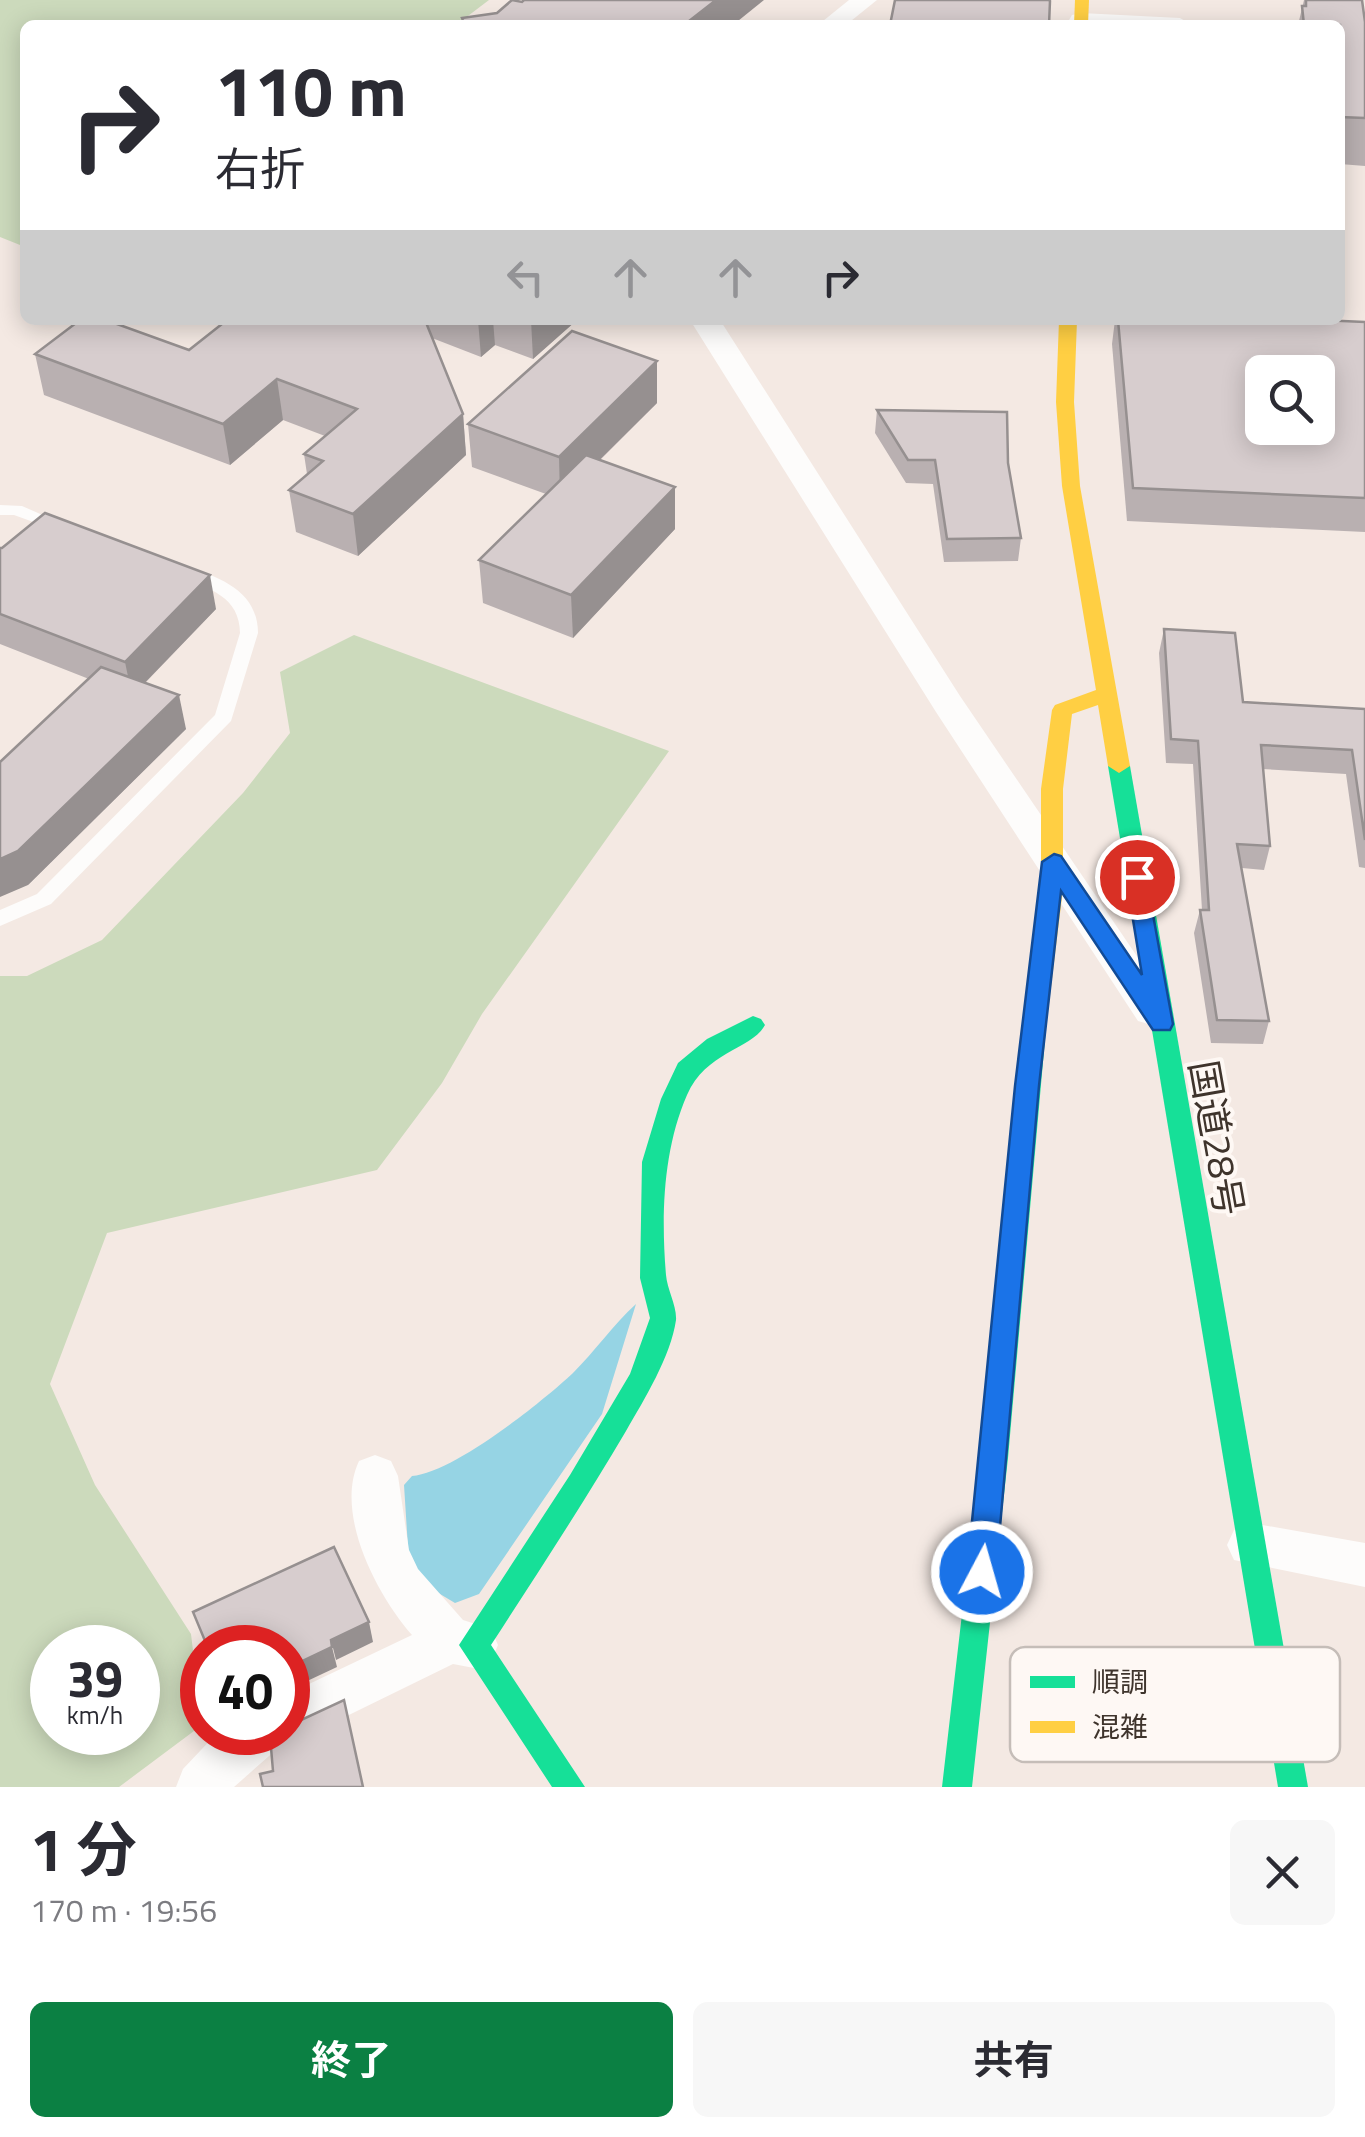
<!DOCTYPE html>
<html lang="ja">
<head>
<meta charset="utf-8">
<style>
	:root { --surface:#fff; --page:#f7f7f7; --text:#2b2b33; --muted:#7c7c81; --accent:#0b8043 }
	body { margin:0; font-family:"Titillium Web","Noto Sans JP",sans-serif; background:var(--page); color:var(--text); height:100vh; display:flex; flex-direction:column; font-size:38px; white-space:nowrap }
	* { box-sizing:border-box; margin:0 }
	p { font-size:32px; color:var(--muted) }
	.icon { flex:none; width:55px; height:55px; fill:none; stroke:currentColor; stroke-width:2; stroke-linecap:round; stroke-linejoin:round }
	.map { position:relative; height:1787px; overflow:hidden }
	.panel { display:flex; flex-direction:column; background:var(--surface); flex:1 }
	.panel>* { flex:none }
	.banner { position:absolute; left:20px; top:20px; width:1325px; height:305px; border-radius:15px; box-shadow:0 5px 25px #0003; background:#fff; color:var(--text); overflow:hidden }
	.buttons { position:absolute; left:1245px; top:355px; display:grid; gap:20px }
	.buttons a { display:grid; place-items:center; width:90px; height:90px; border-radius:15px; background:var(--surface); box-shadow:0 5px 25px #0003; font-size:50px }
	.speed { position:absolute; left:30px; top:1625px; display:flex; gap:20px; font-size:50px; font-weight:700; text-align:center }
	.speed>* { display:grid; place-content:center; width:130px; height:130px; border-radius:50%; background:var(--surface); box-shadow:0 5px 25px #0003; line-height:1 }
	.speed small { font-size:25px; font-weight:400 }
	.speed .limit { border:15px solid #d22; background:#fff; color:#111 }
	.pin { position:absolute; display:grid; place-items:center; width:85px; height:85px; color:#fff; margin:-42px; border:5px solid #fff; border-radius:50%; box-shadow:0 2px 10px #0007 }
	.me { position:absolute; width:110px; margin:-55px; rotate:6deg; stroke-linejoin:round; filter:drop-shadow(0 0 8px #0008) }
	.turn { display:flex; align-items:center; gap:35px; height:210px; padding:0 30px; font-size:45px }
	.turn .icon { width:130px; height:130px; stroke-width:2.5 }
	.turn b { display:block; font-size:70px; line-height:85px }
	.lanes { display:flex; align-items:center; height:95px; padding:0 30px; background:#0003; justify-content:center; gap:50px; direction:ltr }
	.lanes .off { opacity:.35 }
	.round { display:grid; place-items:center; flex:none; width:105px; height:105px; border-radius:15px; background:var(--page) }
	.summary { display:flex; align-items:center; justify-content:space-between; height:170px; padding:0 30px }
	h1 { font-size:60px; font-weight:700; line-height:75px }
	.button { display:flex; gap:20px; margin-top:auto; padding:20px 30px }
	.button a { flex:1; height:115px; border-radius:15px; background:var(--accent); color:#fff; font-size:40px; font-weight:700; line-height:115px; text-align:center }
	.button a+a { background:var(--page); color:var(--text) }
	.map>svg:first-child { display:block }
	.green { fill:#ccdabc; fill-rule:evenodd }
	.water { fill:#96d4e4 }
	.lines { fill:none; stroke-linecap:round; stroke-linejoin:round }
	.lane { fill:#fdfcfb; fill-rule:evenodd }
	.street { fill:#fdfcfb; fill-rule:evenodd }
	.fast { fill:#16e098; fill-rule:evenodd }
	.slow { fill:#ffcf43; fill-rule:evenodd }
	.wall { fill:#b9b0b1 }
	.shaded-wall { fill:#969090 }
	.building { fill:#d7cdce; stroke:#969090; stroke-width:2.5; fill-rule:evenodd }
	.route { fill:#1a73e8; stroke:#114b97; stroke-width:2.5 }
	.labels { text-anchor:middle; stroke-width:8; stroke-linejoin:round; paint-order:stroke }
	.street-label { font-size:38px; fill:#3f342c; stroke:#fef8f4 }
	.key { fill:#fef8f4; stroke:#c5bdb8; stroke-width:2.5 }
	.key-label { font-size:28px; fill:#3f342c }
</style>
</head>
<body>
<div class="map">
<svg width="1365" height="1787" viewBox="0 0 1365 1787">
	<rect width="100%" height="100%" fill="#f4e9e3"/>
	<g class="green">
		<path d="M0,0H489L456,25H25V247L0,237Z"/>
		<path d="M354,635L669,751L482,1014L442,1083L377,1170L107,1233L50,1384L95,1485L191,1634L202,1725L119,1787H0V976H27L102,940L243,793L290,733L280,672ZM52,1648H138V1732H52Z"/>
	</g>
	<path class="water" d="M636,1304L602,1414L479,1594L455,1603L420,1582L409,1563L404,1485L412,1476C453,1473 541,1403 573,1373C595,1351 613,1325 636,1304Z"/>
	<g class="lines">
		<g class="lane">
			<path d="M0,505L22,506L70,527L61,532L14,515H0Z"/>
			<path d="M186,567C221,577 258,592 258,633L231,721L51,904L0,926V910L37,894L215,715L240,633C240,597 209,588 180,577L177,573L180,569Z"/>
		</g>
		<g class="street">
			<path d="M849,0H877L846,25H818Z"/>
			<path d="M1081,13L1180,18L1192,25H1072L1069,20L1072,15Z"/>
			<path d="M690,320H720L960,696L1166,999L1172,1010L1166,1021L1152,1025L1138,1021L936,712Z"/>
			<path d="M375,1455L391,1461L398,1476L409,1550L418,1569L463,1620L491,1629L498,1645L491,1661L474,1668L453,1664L306,1736L288,1743L280,1740L277,1749L234,1787H176L183,1769L218,1732H288V1694L412,1635C377,1595 334,1514 359,1461Z"/>
			<path d="M1251,1523L1365,1543V1587L1234,1560L1227,1545L1234,1530Z"/>
		</g>
		<g class="fast">
			<path d="M1119,759L1130,766L1308,1787H1278L1108,766Z"/>
			<path d="M753,1016L761,1019L765,1025C751,1050 706,1051 687,1095C663,1150 661,1216 666,1275C667,1289 677,1306 676,1320C671,1356 644,1400 626,1431C583,1504 537,1574 491,1645L585,1787H552L459,1645L570,1475L630,1374L650,1318L640,1278L642,1162L661,1099L678,1063L707,1039Z"/>
			<path d="M1034,1019L1042,1022L1046,1028L1008,1458L972,1787H942L980,1458L1022,1028L1026,1022Z"/>
		</g>
		<g class="slow">
			<path d="M1075,0H1089L1088,25H1074Z"/>
			<path d="M1059,320H1077L1074,402L1080,486L1130,766L1119,773L1108,766L1098,705L1072,714L1063,789V889L1046,1028L1042,1034H1026L1022,1028L1041,889V789L1052,710L1055,705L1096,690L1062,486L1056,402Z"/>
		</g>
	</g>
	<g class="wall">
		<path d="M1304,0H1362L1365,22V166L1340,164V25H1298Z"/>
		<path d="M227,320H577L533,359L495,345L481,357L432,338L463,414L466,455L358,556L296,532L289,490L307,474L304,454L325,436L283,420L230,465L44,395L35,354L189,350Z"/>
		<path d="M1115,320L1365,322V532L1127,521L1112,344Z"/>
		<path d="M657,403L600,460L675,529L573,638L483,603L479,560L546,494L472,467L468,424Z"/>
		<path d="M877,410L1008,463L1021,538L1018,561L944,562L933,484L906,483L875,433Z"/>
		<path d="M0,548L216,609L145,683L186,729L28,885L89,679L0,644Z"/>
		<path d="M1164,629L1243,702L1365,709V868L1359,867L1346,774L1263,769L1270,846L1264,870L1242,868L1269,1021L1263,1044L1211,1043L1194,933L1200,910H1202L1193,764L1166,763L1159,653Z"/>
	</g>
	<g class="shaded-wall">
		<path d="M716,0H764L733,25H684Z"/>
		<path d="M478,320H493L495,345L481,357Z"/>
		<path d="M531,320H577L533,359Z"/>
		<path d="M657,361V403L560,499L559,457Z"/>
		<path d="M277,379L283,420L230,465L223,424Z"/>
		<path d="M463,414L466,455L358,556L353,514Z"/>
		<path d="M675,487V529L573,638L571,595Z"/>
		<path d="M210,575L216,609L132,696L125,662Z"/>
		<path d="M179,695L186,729L28,885L0,897V859Z"/>
		<path d="M369,1622L373,1642L336,1660L331,1640Z"/>
		<path d="M332,1647L337,1667L288,1690V1668Z"/>
	</g>
	<g class="building">
		<path d="M512,0L522,2L524,0H716L684,25H465L462,18L497,13Z"/>
		<path d="M895,0H1049L1050,1L1049,25H890Z"/>
		<path d="M1306,0H1362L1365,22V118L1340,117V25H1304L1302,6H1306Z"/>
		<path d="M80,320H106L189,350L227,320H425L463,414L353,514L289,490L323,461L304,454L357,409L277,379L223,424L35,354Z"/>
		<path d="M1118,320H1320L1365,322V498L1133,488ZM1262,372H1318V428H1262Z"/>
		<path d="M572,331L657,361L559,457L468,424Z"/>
		<path d="M877,410L1007,412L1008,463L1021,538L947,539L935,460H908Z"/>
		<path d="M586,455L675,487L571,595L479,560Z"/>
		<path d="M45,513L210,575L125,662L0,614V548H2Z"/>
		<path d="M1164,629L1235,633L1243,702L1365,709V840L1352,750L1261,745L1270,846L1237,844L1269,1021L1217,1020L1200,910H1209L1198,741L1171,739Z"/>
		<path d="M101,667L179,695L18,851L0,859V762Z"/>
		<path d="M334,1547L369,1622L331,1640L332,1647L288,1668V1648H208L193,1612Z"/>
		<path d="M344,1700L363,1787H263L260,1774L273,1771L270,1736L272,1732H288V1726Z"/>
	</g>
	<path class="route" d="M1054,854L1061,856L1142,975L1126,877L1129,871H1145L1173,1024L1170,1030H1153L1061,891L1039,1086L996,1572L992,1581L982,1585L972,1581L967,1572L1015,1086L1042,862Z"/>
	<g class="labels">
		<g class="street-label">
			<text transform="translate(1216 1138) rotate(80)" y="13">国道28号</text>
		</g>
	</g>
	<rect x="1010" y="1647" width="330" height="115" rx="15" class="key"/>
	<rect x="1030" y="1676" width="45" height="12" fill="#16e098"/>
	<rect x="1030" y="1721" width="45" height="12" fill="#ffcf43"/>
	<g class="key-label">
		<text x="1092" y="1692">順調</text>
		<text x="1092" y="1737">混雑</text>
	</g>
</svg>
<div class="buttons">
<a><svg class="icon" aria-label="search" viewBox="0 0 24 24"><circle cx="10" cy="10" r="6"/><path d="M15 15l6 6"/></svg></a>
</div>
<div class="speed"><div>39<small>km/h</small></div><div class="limit">40</div></div>
<div class="pin" style="left:1137px;top:877px;background:#d93025"><svg class="icon" aria-label="arrive" viewBox="0 0 24 24"><path d="M6 21V4h12l-3 4 3 4H6"/></svg></div>
<svg class="me" style="left:982px;top:1572px" viewBox="-20 -20 40 40"><circle r="17" fill="#1a73e8" stroke="#fff" stroke-width="3"/><path d="M0-11L8 9 0 5-8 9z" fill="#fff"/></svg>
<div class="banner">
<div class="turn"><svg class="icon" aria-label="right" viewBox="0 0 24 24"><path d="M7 20v-9h11M14 6l5 5-5 5"/></svg><div><b>110 m</b>右折</div></div>
<div class="lanes"><svg class="icon off" aria-label="left" viewBox="0 0 24 24"><path d="M17 20v-9H6M10 6l-5 5 5 5"/></svg><svg class="icon off" aria-label="ahead" viewBox="0 0 24 24"><path d="M12 20V5M6 11l6-6 6 6"/></svg><svg class="icon off" aria-label="ahead" viewBox="0 0 24 24"><path d="M12 20V5M6 11l6-6 6 6"/></svg><svg class="icon" aria-label="right" viewBox="0 0 24 24"><path d="M7 20v-9h11M14 6l5 5-5 5"/></svg></div>
</div>
</div>
<section class="panel">
<div class="summary"><div><h1>1 分</h1><p>170 m · 19:56</p></div><a class="round"><svg class="icon" aria-label="close" viewBox="0 0 24 24"><path d="M6 6l12 12M18 6L6 18"/></svg></a></div>
<div class="button"><a>終了</a><a>共有</a></div>
</section>
</body>
</html>
